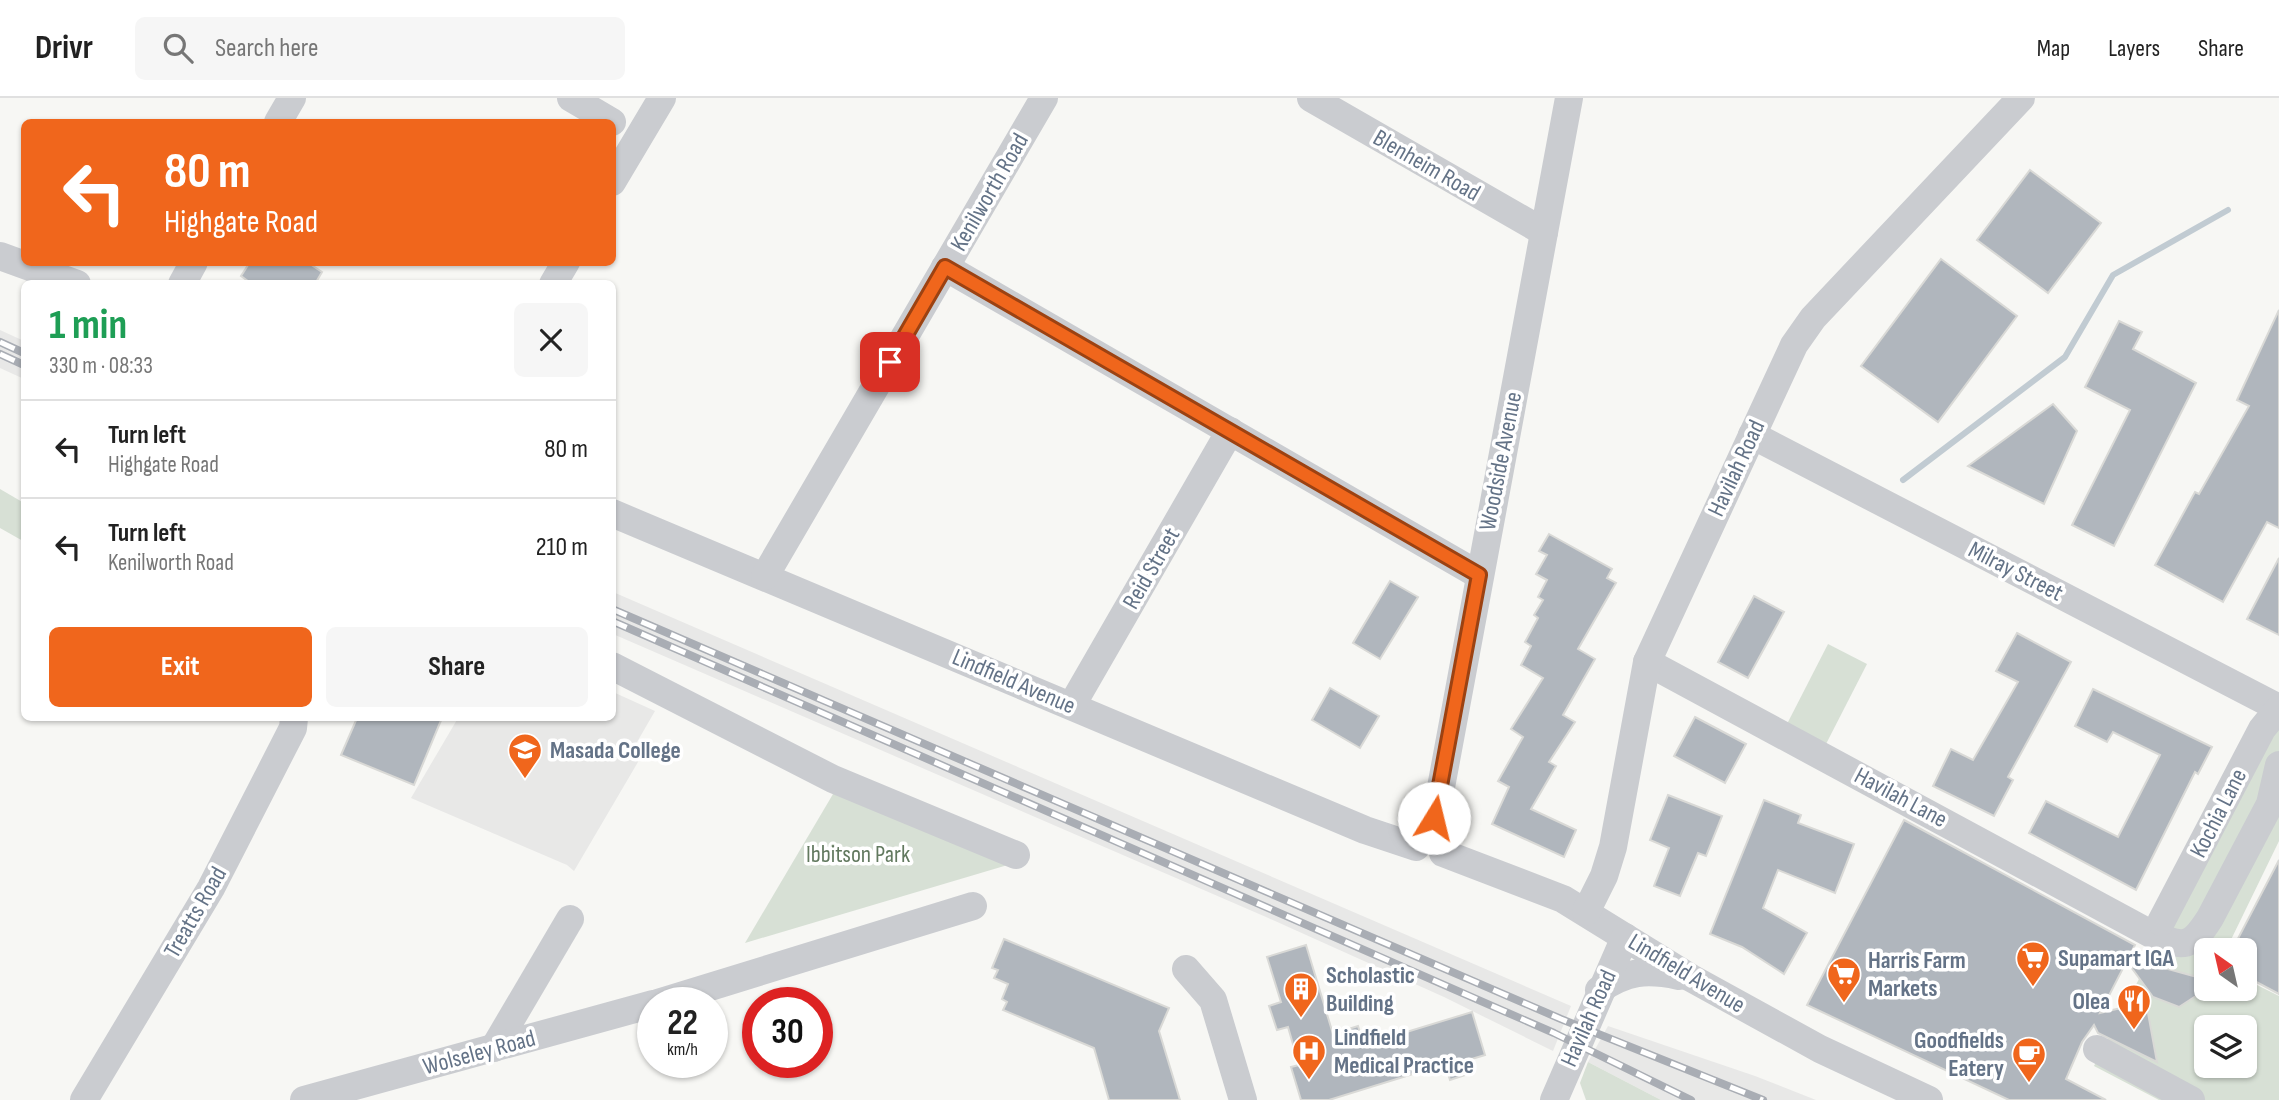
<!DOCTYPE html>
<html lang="en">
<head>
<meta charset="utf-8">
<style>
	:root { --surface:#fff; --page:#f6f6f6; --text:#222; --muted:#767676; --line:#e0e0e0; --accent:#f0661c }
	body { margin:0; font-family:"Sofia Sans Condensed",sans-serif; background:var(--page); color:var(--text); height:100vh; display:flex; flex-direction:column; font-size:26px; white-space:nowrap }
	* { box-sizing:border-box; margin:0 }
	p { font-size:23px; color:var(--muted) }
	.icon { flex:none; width:38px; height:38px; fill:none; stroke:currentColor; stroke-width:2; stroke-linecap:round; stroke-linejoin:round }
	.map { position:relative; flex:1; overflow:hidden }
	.drawer { position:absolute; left:21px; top:182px; width:595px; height:441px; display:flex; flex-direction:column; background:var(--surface); border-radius:10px; box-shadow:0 2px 5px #0004 }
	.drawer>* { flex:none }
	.guide { position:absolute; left:21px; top:21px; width:595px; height:147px; border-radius:10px; box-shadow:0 2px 5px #0004; background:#f0661c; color:#fff; overflow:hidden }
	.needle { width:46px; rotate:326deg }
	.fabs { position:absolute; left:2194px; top:840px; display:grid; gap:14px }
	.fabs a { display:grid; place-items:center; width:63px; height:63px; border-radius:10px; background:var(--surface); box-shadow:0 2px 5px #0004; font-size:35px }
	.speed { position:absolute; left:637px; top:889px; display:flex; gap:14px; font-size:35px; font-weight:700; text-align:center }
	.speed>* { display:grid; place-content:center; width:91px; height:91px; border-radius:50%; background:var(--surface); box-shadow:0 2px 5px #0004; line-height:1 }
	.speed small { font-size:18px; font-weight:400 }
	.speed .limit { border:10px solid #d22; background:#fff; color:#111 }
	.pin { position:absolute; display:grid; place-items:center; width:60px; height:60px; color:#fff; margin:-30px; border-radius:14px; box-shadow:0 4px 10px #0006 }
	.me { position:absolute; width:77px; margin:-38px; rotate:9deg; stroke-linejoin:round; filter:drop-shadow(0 0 5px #0008) }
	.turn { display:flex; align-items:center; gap:24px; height:147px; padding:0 28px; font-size:32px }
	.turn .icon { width:91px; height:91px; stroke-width:2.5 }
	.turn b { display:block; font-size:49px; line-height:60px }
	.round { display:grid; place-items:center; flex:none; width:74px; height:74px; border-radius:10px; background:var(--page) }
	.headline { display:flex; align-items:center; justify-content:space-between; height:119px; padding:0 28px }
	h1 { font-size:42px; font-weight:700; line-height:52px; color:#1e9e55 }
	.button { display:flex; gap:14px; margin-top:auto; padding:14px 28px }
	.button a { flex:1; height:80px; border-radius:10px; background:var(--accent); color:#fff; font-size:28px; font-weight:700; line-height:80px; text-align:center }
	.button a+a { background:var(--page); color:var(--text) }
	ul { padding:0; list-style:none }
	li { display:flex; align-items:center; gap:21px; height:98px; padding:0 28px; border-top:2px solid var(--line) }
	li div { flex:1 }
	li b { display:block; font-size:26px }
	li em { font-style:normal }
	header { display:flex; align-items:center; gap:42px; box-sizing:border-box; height:98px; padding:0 35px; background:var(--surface); border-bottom:2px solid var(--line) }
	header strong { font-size:33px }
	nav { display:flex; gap:38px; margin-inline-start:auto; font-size:24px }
	.search { width:490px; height:63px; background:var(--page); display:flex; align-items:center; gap:18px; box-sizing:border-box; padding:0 24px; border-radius:10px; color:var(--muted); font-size:26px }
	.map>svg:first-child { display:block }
	.built { fill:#e8e8e7 }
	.green { fill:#d7e0d5; fill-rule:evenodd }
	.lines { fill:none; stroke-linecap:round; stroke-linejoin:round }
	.stream { stroke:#c1cbd2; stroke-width:6 }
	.building { fill:#b0b6bd; stroke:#d9d9d6; stroke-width:2 }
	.minor { stroke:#caccd0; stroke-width:28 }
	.rail-casing { stroke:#a9adb4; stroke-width:8 }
	.rail { stroke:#fff; stroke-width:5; stroke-dasharray:16; stroke-linecap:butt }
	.route-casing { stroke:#9c4212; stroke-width:18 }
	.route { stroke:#f0661c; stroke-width:12 }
	.labels { text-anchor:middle; stroke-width:7; stroke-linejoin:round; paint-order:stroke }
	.street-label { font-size:24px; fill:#647387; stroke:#fff }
	.poi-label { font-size:24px; font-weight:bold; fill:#647387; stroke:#fff; text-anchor:start }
	.park-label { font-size:24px; fill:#62795f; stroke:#fff }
</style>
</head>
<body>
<header>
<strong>Drivr</strong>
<div class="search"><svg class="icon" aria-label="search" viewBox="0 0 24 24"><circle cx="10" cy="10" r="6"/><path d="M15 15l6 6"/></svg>Search here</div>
<nav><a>Map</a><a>Layers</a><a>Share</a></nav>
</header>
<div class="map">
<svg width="2279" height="1002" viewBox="0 0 2279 1002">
	<rect width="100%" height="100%" fill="#f7f7f4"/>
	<g class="built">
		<path d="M0,232L24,243V281L0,270Z"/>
		<path d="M613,494L1571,908L1553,953L1444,899L1266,819L613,536Z"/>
		<path d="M613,594L655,613L633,651L638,664L574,773L567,767L411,700L458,620H612Z"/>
		<path d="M1608,928L1755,978L1816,1002H1661L1588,964Z"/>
	</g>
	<g class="green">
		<path d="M0,391L24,405L23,443L0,430Z"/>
		<path d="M1828,546L1867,566L1826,646L1787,626Z"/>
		<path d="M2279,610V743L2226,852H2207V891H2245V881L2279,898V1002H2159L2094,968ZM2207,929H2245V968H2207Z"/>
		<path d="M836,691L1011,766L745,845Z"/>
		<path d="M1588,964L1661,1002H1586L1580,985Z"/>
	</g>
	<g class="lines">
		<path class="stream" d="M1903,382L2065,259L2113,177L2228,112"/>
	</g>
	<g class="building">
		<path d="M2030,72L2101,125L2048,195L1977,142Z"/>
		<path d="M1941,161L2017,218L1938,324L1861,268Z"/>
		<path d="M250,164H307L322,174L315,186H252L241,178Z"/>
		<path d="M2279,212V430L2267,424L2223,504L2155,467L2195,394L2199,396L2249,308L2237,302Z"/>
		<path d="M2119,223L2142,234L2133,251L2196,285L2114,448L2072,427L2130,312L2085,289Z"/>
		<path d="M2053,306L2077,333L2044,406L1968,368Z"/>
		<path d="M1549,436L1612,471L1607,480L1616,485L1578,551L1595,561L1563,617L1575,624L1549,664L1556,668L1531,711L1576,732L1564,759L1492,726L1509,689L1498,683L1523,639L1511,631L1543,580L1521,567L1531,548L1525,544L1538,520L1534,517L1543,502L1538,499L1547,482L1536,476L1547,457L1539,453Z"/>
		<path d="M2279,460V537L2247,521Z"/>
		<path d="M1390,483L1418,499L1380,561L1353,545Z"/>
		<path d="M1754,498L1784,514L1748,580L1718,564Z"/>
		<path d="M2017,535L2071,564L2008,679L2013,682L1994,718L1933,688L1951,651L1973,662L2018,584L1996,573Z"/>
		<path d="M1330,590L1379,618L1360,650L1312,622Z"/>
		<path d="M2093,591L2212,649L2198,676L2195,674L2136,792L2029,735L2046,703L2118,739L2160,657L2113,634L2107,644L2075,628Z"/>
		<path d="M1695,619L1746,646L1725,685L1674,658Z"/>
		<path d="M357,620H442L414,687L341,657Z"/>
		<path d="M1668,697L1722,718L1706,758L1698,755L1680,798L1654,788L1669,750L1650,742Z"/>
		<path d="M1764,702L1801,717L1798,725L1854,746L1835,795L1778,772L1763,810L1807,835L1784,876L1742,849L1710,836Z"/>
		<path d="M1904,722L2135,847L2100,915L2146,904L2157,964L2098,935L2094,927L2082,944L2066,981L2106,1002H2009L1807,907Z"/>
		<path d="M2279,762V896L2245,878V852H2232Z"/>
		<path d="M1004,841L1169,910L1159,933L1180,1002H1109L1094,950L1003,912L1007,904L1002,901L1008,886L994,880L998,872L992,870Z"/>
		<path d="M1306,847L1333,936L1358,928L1364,947L1472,914L1485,957L1465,963L1468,976L1450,982L1445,966L1329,1002H1301L1291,969L1299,967L1288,929L1277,932L1269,908L1281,904L1267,859Z"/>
		<path d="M2150,866L2197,879L2202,885V894L2179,909L2153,899L2131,869Z"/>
	</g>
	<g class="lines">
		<g class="minor">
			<path d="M571,0L612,24"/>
			<path d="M1311,0L1544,134"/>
			<path d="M278,24L292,0"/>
			<path d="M612,84L662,0"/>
			<path d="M0,158L77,186"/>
			<path d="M945,169L1479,477"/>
			<path d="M182,186L194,164"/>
			<path d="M553,186L566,164"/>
			<path d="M1752,337L2279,610"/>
			<path d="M612,415L1365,732L1416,749"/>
			<path d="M765,478L1044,0"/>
			<path d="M1647,564L2153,837C2184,850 2191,850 2210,820L2270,706L2279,667"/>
			<path d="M612,568L833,681L1016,757"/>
			<path d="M1072,607L1230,333"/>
			<path d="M1434,727L1569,0"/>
			<path d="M1443,755L1563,801L1691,880L1820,951L1929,1002"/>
			<path d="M1586,814L1604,778L1613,749L1647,564L1794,247L1813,220L2021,0"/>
			<path d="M2161,824L2262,631L2279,610"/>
			<path d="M1186,871L1213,902L1243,1002"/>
			<path d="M1599,892C1627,873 1646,871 1679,878"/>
			<path d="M658,905L973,808"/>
			<path d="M494,950L570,821"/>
			<path d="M2097,951L2191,1002"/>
			<path d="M84,1002L211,790L293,630L294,620"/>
			<path d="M304,1002L653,906"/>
			<path d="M1554,1002L1625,839"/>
		</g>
		<g class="rail-casing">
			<g id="rail">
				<path d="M0,244L24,255"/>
				<path d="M0,256L24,267"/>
				<path d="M612,511L1561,921L1763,1002"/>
				<path d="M612,523L1554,935L1691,1002"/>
			</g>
		</g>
		<use href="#rail" class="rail"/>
	</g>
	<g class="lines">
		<g class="route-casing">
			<path id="route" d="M890,264L945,169L1479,477L1434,720"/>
		</g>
		<use href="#route" class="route"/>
	</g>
	<defs>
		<g id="school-pin" transform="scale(1.75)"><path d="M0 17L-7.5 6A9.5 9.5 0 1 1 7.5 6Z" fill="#f0661c" stroke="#fff"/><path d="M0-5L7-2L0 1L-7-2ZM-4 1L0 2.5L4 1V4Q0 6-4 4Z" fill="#fff"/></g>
		<g id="supermarket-pin" transform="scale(1.75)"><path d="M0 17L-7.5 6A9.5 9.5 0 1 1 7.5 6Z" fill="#f0661c" stroke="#fff"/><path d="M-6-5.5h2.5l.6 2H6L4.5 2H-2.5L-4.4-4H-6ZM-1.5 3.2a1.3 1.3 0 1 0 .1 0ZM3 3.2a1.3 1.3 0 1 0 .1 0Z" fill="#fff"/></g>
		<g id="building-pin" transform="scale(1.75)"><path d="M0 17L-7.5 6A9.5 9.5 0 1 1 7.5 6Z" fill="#f0661c" stroke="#fff"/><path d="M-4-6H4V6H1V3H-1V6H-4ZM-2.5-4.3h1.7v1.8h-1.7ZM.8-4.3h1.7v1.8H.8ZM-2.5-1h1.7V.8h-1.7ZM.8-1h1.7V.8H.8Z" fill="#fff"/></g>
		<g id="restaurant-pin" transform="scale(1.75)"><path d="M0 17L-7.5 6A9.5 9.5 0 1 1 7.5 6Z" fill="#f0661c" stroke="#fff"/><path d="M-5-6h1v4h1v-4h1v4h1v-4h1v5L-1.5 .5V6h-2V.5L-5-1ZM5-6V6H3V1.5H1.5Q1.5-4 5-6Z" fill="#fff"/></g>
		<g id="hospital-pin" transform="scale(1.75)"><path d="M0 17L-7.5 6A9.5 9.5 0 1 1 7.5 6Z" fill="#f0661c" stroke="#fff"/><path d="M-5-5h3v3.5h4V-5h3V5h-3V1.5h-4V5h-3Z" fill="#fff"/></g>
		<g id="cafe-pin" transform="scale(1.75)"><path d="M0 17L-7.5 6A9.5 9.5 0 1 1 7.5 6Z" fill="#f0661c" stroke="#fff"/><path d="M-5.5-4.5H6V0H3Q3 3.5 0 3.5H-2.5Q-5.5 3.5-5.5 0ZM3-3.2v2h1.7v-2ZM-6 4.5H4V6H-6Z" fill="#fff"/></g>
	</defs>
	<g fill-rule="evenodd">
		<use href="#school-pin" x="525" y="652"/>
		<use href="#supermarket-pin" x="2033" y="860"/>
		<use href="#supermarket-pin" x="1844" y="876"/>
		<use href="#building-pin" x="1301" y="891"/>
		<use href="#restaurant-pin" x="2134" y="903"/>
		<use href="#hospital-pin" x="1309" y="953"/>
		<use href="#cafe-pin" x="2029" y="956"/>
	</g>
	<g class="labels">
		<g class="street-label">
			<text transform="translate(1427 67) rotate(30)" y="8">Blenheim Road</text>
			<text transform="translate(989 94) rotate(-60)" y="8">Kenilworth Road</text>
			<text transform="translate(1500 363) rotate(-79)" y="8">Woodside Avenue</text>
			<text transform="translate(1736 370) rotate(-65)" y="8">Havilah Road</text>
			<text transform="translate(1151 470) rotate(-60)" y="8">Reid Street</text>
			<text transform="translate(2016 473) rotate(27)" y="8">Milray Street</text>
			<text transform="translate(1014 583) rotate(23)" y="8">Lindfield Avenue</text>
			<text transform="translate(1901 699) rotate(28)" y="8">Havilah Lane</text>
			<text transform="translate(2218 715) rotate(-63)" y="8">Kochia Lane</text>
			<text transform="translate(195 814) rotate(-60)" y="8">Treatts Road</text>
			<text transform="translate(1687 875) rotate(31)" y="8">Lindfield Avenue</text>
			<text transform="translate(1588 920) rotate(-66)" y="8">Havilah Road</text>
			<text transform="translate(479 954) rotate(-15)" y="8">Wolseley Road</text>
		</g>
		<g class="poi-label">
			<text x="550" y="660">Masada College</text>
			<text x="2058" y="868">Supamart IGA</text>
			<text x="1868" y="870">Harris Farm<tspan x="1868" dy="28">Markets</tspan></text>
			<text x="1326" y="885">Scholastic<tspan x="1326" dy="28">Building</tspan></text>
			<text x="2110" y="911" text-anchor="end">Olea</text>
			<text x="1334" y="947">Lindfield<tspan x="1334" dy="28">Medical Practice</tspan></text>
			<text x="2004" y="950" text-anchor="end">Goodfields<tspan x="2004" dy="28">Eatery</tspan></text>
		</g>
		<g class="park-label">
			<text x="858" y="764">Ibbitson Park</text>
		</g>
	</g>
</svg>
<div class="fabs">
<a><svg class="needle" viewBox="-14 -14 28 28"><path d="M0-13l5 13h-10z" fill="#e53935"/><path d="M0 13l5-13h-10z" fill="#767676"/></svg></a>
<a><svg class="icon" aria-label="layers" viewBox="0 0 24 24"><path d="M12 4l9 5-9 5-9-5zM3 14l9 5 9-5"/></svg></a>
</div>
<div class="speed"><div>22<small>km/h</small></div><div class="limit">30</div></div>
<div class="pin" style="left:890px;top:264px;background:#d93025"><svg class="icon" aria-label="arrive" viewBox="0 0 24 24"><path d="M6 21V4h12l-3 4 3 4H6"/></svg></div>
<svg class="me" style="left:1434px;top:720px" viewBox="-20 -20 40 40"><circle r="19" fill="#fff"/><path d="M0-13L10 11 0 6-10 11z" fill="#f0661c"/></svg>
<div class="guide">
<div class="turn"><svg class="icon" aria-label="left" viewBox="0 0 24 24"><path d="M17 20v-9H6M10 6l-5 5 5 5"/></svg><div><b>80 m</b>Highgate Road</div></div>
</div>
<section class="drawer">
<div class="headline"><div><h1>1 min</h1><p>330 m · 08:33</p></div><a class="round"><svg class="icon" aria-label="close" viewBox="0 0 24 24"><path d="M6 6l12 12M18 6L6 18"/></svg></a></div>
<ul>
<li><svg class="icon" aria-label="left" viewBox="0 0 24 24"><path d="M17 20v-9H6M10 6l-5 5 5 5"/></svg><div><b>Turn left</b><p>Highgate Road</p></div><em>80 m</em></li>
<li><svg class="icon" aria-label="left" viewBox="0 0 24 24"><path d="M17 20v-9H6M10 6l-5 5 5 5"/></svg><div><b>Turn left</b><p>Kenilworth Road</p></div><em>210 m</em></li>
</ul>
<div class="button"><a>Exit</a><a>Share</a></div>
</section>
</div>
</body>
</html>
